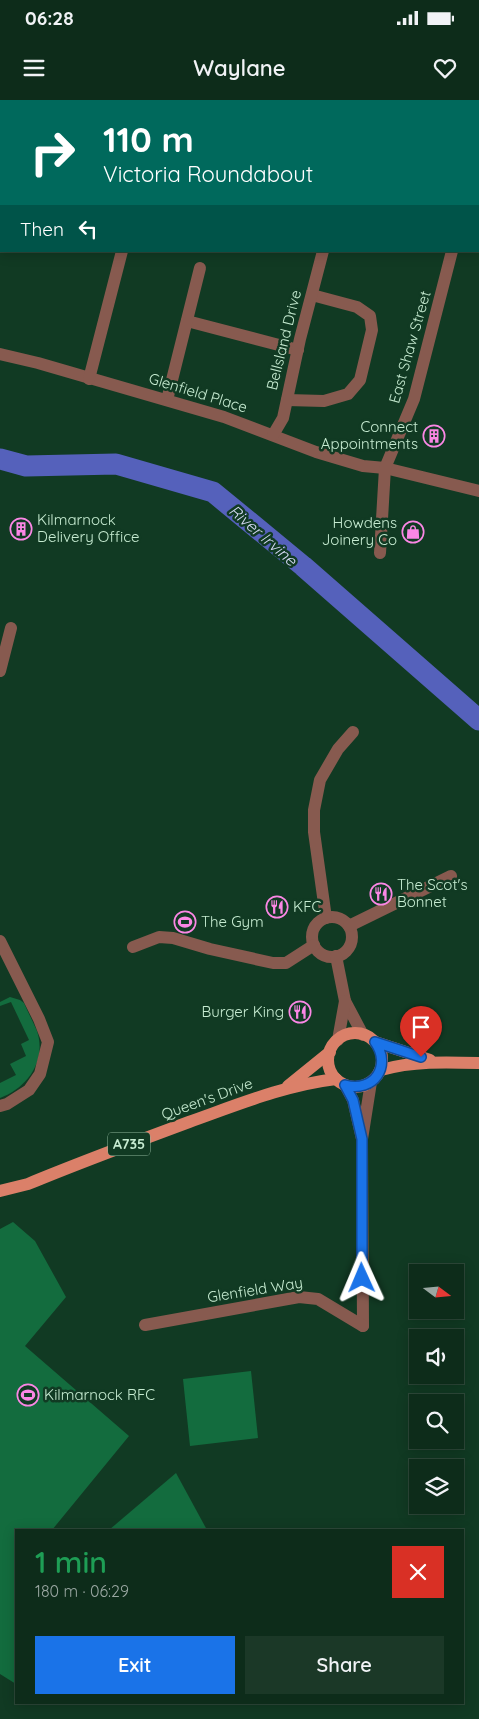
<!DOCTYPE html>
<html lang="en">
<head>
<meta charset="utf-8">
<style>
	:root { --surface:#0d2c1a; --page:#1b3827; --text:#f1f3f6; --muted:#9aa7a2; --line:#2d4839; --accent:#1a73e8 }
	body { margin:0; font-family:Quicksand,sans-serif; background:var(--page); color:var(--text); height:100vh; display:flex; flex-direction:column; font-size:19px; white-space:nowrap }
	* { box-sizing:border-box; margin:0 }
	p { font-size:16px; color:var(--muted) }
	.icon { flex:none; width:28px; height:28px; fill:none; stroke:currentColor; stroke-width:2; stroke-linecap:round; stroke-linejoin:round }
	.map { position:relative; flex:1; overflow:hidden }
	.sheet { position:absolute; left:15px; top:1429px; width:449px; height:175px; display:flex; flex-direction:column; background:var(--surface); border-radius:0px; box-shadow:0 2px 12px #0003,0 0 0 1px var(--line) }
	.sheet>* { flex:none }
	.guide { position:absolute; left:0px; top:0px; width:480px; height:152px; box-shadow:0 2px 12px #0003,0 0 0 1px var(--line); background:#00695c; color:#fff; overflow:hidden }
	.needle { width:32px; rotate:106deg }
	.tools { position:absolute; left:409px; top:1164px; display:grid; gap:10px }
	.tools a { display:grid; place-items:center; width:55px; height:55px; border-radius:0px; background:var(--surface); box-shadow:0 2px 12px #0003,0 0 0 1px var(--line); font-size:25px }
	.pin { position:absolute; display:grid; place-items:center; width:42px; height:42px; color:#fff; margin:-51px -21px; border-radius:50% 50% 50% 0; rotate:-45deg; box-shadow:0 0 5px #0007 }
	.pin .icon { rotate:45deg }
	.me { position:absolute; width:55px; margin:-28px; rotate:359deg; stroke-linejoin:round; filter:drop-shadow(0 0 4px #0008) }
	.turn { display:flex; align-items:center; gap:18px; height:105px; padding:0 20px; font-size:22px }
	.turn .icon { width:65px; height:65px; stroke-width:2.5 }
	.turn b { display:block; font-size:35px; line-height:42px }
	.then { display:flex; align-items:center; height:48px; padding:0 20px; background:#0003; gap:10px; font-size:19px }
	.round { display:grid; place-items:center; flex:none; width:52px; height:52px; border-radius:0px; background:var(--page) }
	.overview { display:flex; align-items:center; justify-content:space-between; height:85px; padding:0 20px }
	h1 { font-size:30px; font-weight:600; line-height:38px; color:#1e9e55 }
	.button { display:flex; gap:10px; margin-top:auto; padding:10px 20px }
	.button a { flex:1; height:58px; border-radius:0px; background:var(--accent); color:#fff; font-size:20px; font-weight:600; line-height:58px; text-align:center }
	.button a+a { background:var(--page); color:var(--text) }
	.status { display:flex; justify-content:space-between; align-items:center; height:35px; padding:0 25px; background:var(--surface); direction:ltr }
	.status svg { height:14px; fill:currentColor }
	header { display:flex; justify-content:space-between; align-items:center; height:65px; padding:0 20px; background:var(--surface); font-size:22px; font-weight:600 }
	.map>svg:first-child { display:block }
	.green { fill:#136c3e }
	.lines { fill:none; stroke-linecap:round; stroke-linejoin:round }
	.river { stroke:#5561bb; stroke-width:21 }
	.minor { stroke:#875a4f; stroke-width:12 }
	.major { stroke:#db8069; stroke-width:12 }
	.route-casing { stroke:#114b97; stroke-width:12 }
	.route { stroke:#1a73e8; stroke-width:9 }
	.labels { text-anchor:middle; stroke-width:5; stroke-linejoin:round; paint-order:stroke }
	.shield { fill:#113a23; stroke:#90b69d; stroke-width:1 }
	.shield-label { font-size:14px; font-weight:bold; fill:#c6ebd1 }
	.street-label { font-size:15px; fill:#c6ebd1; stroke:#113a23 }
	.poi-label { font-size:15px; fill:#c6ebd1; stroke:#113a23; text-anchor:start }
	.water-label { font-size:16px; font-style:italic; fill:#d3d8f1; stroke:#113a23 }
</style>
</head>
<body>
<div class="status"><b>06:28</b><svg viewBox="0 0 49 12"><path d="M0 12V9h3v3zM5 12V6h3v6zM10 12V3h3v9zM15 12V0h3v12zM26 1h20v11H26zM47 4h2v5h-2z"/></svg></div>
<header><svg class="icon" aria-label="menu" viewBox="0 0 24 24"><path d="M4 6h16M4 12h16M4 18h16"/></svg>Waylane<svg class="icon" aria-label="heart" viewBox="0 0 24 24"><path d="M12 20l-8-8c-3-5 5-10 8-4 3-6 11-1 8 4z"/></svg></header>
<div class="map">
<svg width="479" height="1619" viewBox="0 0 479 1619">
	<rect width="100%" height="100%" fill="#113a23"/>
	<g class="green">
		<path d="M10,897L20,900L24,903C28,912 33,922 37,931C47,961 27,988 0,998V983L16,975L10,964L26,956L21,944L29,940L11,902L0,906V902Z"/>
		<path d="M13,1122L35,1141L66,1197L25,1246L129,1336L52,1430H16V1584L0,1574V1129Z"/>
		<path d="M251,1271L258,1338L190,1346L183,1279Z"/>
		<path d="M176,1373L207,1430H109Z"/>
	</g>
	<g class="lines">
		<path class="river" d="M0,359L26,366L116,364L213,392L303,466L479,620"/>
		<g class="minor">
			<path d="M479,43V42"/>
			<path d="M187,221L298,250"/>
			<path d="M0,254L38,263L224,317L316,352L363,366L385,368L479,391"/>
			<path d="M89,279L122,151"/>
			<path d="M167,300L200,168"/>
			<path d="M287,300L324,301L348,294L360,280L372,230L370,216L357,207L312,195"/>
			<path d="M273,335L283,318L300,239L323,151"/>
			<path d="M380,453L385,368L414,299L452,151"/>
			<path d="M0,571L11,528"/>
			<circle cx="332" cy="837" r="20"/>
			<path d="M326,818L314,732V710L320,680L338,649L353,632"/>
			<path d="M349,826L451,776"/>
			<path d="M0,841L39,919L48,942L40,974L29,990L7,1004L0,1006"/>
			<path d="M133,847L159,837L173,838L210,849L273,863H286L314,845"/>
			<path d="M336,856L345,901L363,935"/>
			<path d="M338,940L345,901"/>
			<path d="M345,985L353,1000L362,1039L371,982"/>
			<path d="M362,1039L363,1226"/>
			<path d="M145,1225L299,1197L318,1199L363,1226"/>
		</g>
		<g class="major">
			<path d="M0,12H1"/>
			<path d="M479,133V134"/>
			<circle cx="355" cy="960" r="27"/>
			<path d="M375,942L430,960"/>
			<path d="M381,970C413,961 445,962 479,963"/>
			<path d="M288,986L330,952"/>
			<path d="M0,1091L28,1084C81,1062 135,1042 189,1022C237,1005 285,985 336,979"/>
		</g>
	</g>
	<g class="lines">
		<g class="route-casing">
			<path id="route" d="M362,1178V1039L353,1000L345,985C374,993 392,966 375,942L421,957"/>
		</g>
		<use href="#route" class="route"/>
	</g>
	<defs>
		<g id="building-ring" transform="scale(1.125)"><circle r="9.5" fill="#113a23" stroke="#fb87e5" stroke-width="1.5"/><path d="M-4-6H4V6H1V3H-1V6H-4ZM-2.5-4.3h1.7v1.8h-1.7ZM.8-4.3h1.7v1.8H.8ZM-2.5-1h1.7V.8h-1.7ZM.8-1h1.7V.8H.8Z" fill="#fb87e5"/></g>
		<g id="shop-ring" transform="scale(1.125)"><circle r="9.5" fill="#113a23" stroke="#fb87e5" stroke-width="1.5"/><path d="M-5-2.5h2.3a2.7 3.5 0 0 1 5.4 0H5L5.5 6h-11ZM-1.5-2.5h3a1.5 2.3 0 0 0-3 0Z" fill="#fb87e5"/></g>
		<g id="restaurant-ring" transform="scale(1.125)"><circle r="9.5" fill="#113a23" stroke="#fb87e5" stroke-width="1.5"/><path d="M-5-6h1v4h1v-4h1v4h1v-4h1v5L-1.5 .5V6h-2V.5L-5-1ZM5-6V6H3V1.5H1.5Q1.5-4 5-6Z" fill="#fb87e5"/></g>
		<g id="stadium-ring" transform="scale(1.125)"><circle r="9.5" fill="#113a23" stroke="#fb87e5" stroke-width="1.5"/><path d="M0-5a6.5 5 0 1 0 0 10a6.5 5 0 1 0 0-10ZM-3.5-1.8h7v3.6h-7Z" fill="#fb87e5"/></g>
	</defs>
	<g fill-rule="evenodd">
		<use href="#building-ring" x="434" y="336"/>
		<use href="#building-ring" x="21" y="429"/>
		<use href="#shop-ring" x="413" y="432"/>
		<use href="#restaurant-ring" x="381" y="794"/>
		<use href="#restaurant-ring" x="277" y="807"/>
		<use href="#stadium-ring" x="185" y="822"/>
		<use href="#restaurant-ring" x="300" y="912"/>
		<use href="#stadium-ring" x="28" y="1295"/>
	</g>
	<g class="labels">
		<rect class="shield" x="108" y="1032.5" width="42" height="23" rx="4"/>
		<g class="shield-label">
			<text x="129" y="1049">A735</text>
		</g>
		<g class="street-label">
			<text transform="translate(284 240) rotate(-76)" y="5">Bellsland Drive</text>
			<text transform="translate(410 247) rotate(-74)" y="5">East Shaw Street</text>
			<text transform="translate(198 293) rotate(17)" y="5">Glenfield Place</text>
			<text transform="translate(207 999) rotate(-20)" y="5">Queen's Drive</text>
			<text transform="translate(255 1190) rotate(-9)" y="5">Glenfield Way</text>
		</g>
		<g class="poi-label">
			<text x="418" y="332" text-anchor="end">Connect<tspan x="418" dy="17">Appointments</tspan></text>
			<text x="37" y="425">Kilmarnock<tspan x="37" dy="17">Delivery Office</tspan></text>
			<text x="397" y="428" text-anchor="end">Howdens<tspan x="397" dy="17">Joinery Co</tspan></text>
			<text x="397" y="790">The Scot's<tspan x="397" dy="17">Bonnet</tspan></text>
			<text x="293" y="812">KFC</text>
			<text x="201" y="827">The Gym</text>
			<text x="284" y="917" text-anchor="end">Burger King</text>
			<text x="44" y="1300">Kilmarnock RFC</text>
		</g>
		<g class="water-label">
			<text transform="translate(263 435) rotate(41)" y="6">River Irvine</text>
		</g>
	</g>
</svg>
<div class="tools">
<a><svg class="needle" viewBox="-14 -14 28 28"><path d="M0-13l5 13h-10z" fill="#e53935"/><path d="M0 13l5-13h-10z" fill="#9aa7a2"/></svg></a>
<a><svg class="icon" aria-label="sound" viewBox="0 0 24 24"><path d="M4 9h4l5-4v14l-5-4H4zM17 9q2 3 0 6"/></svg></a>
<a><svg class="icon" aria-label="search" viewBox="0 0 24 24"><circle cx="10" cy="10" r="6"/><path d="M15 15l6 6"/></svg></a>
<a><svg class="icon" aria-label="layers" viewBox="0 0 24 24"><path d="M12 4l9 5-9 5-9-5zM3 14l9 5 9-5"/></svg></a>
</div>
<div class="pin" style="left:421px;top:957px;background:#d93025"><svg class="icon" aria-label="arrive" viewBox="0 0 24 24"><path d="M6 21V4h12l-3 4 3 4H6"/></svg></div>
<svg class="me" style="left:362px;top:1178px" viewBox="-20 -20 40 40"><path d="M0-17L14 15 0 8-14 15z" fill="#1a73e8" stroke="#fff" stroke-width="4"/></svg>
<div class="guide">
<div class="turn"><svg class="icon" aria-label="right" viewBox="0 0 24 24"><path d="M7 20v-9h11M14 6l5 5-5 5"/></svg><div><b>110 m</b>Victoria Roundabout</div></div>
<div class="then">Then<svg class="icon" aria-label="left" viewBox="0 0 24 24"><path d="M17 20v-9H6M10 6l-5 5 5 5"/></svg></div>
</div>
<section class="sheet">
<div class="overview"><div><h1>1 min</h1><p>180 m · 06:29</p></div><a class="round" style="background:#d93025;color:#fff"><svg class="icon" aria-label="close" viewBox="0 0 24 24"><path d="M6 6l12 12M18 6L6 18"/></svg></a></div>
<div class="button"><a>Exit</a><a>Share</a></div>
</section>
</div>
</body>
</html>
